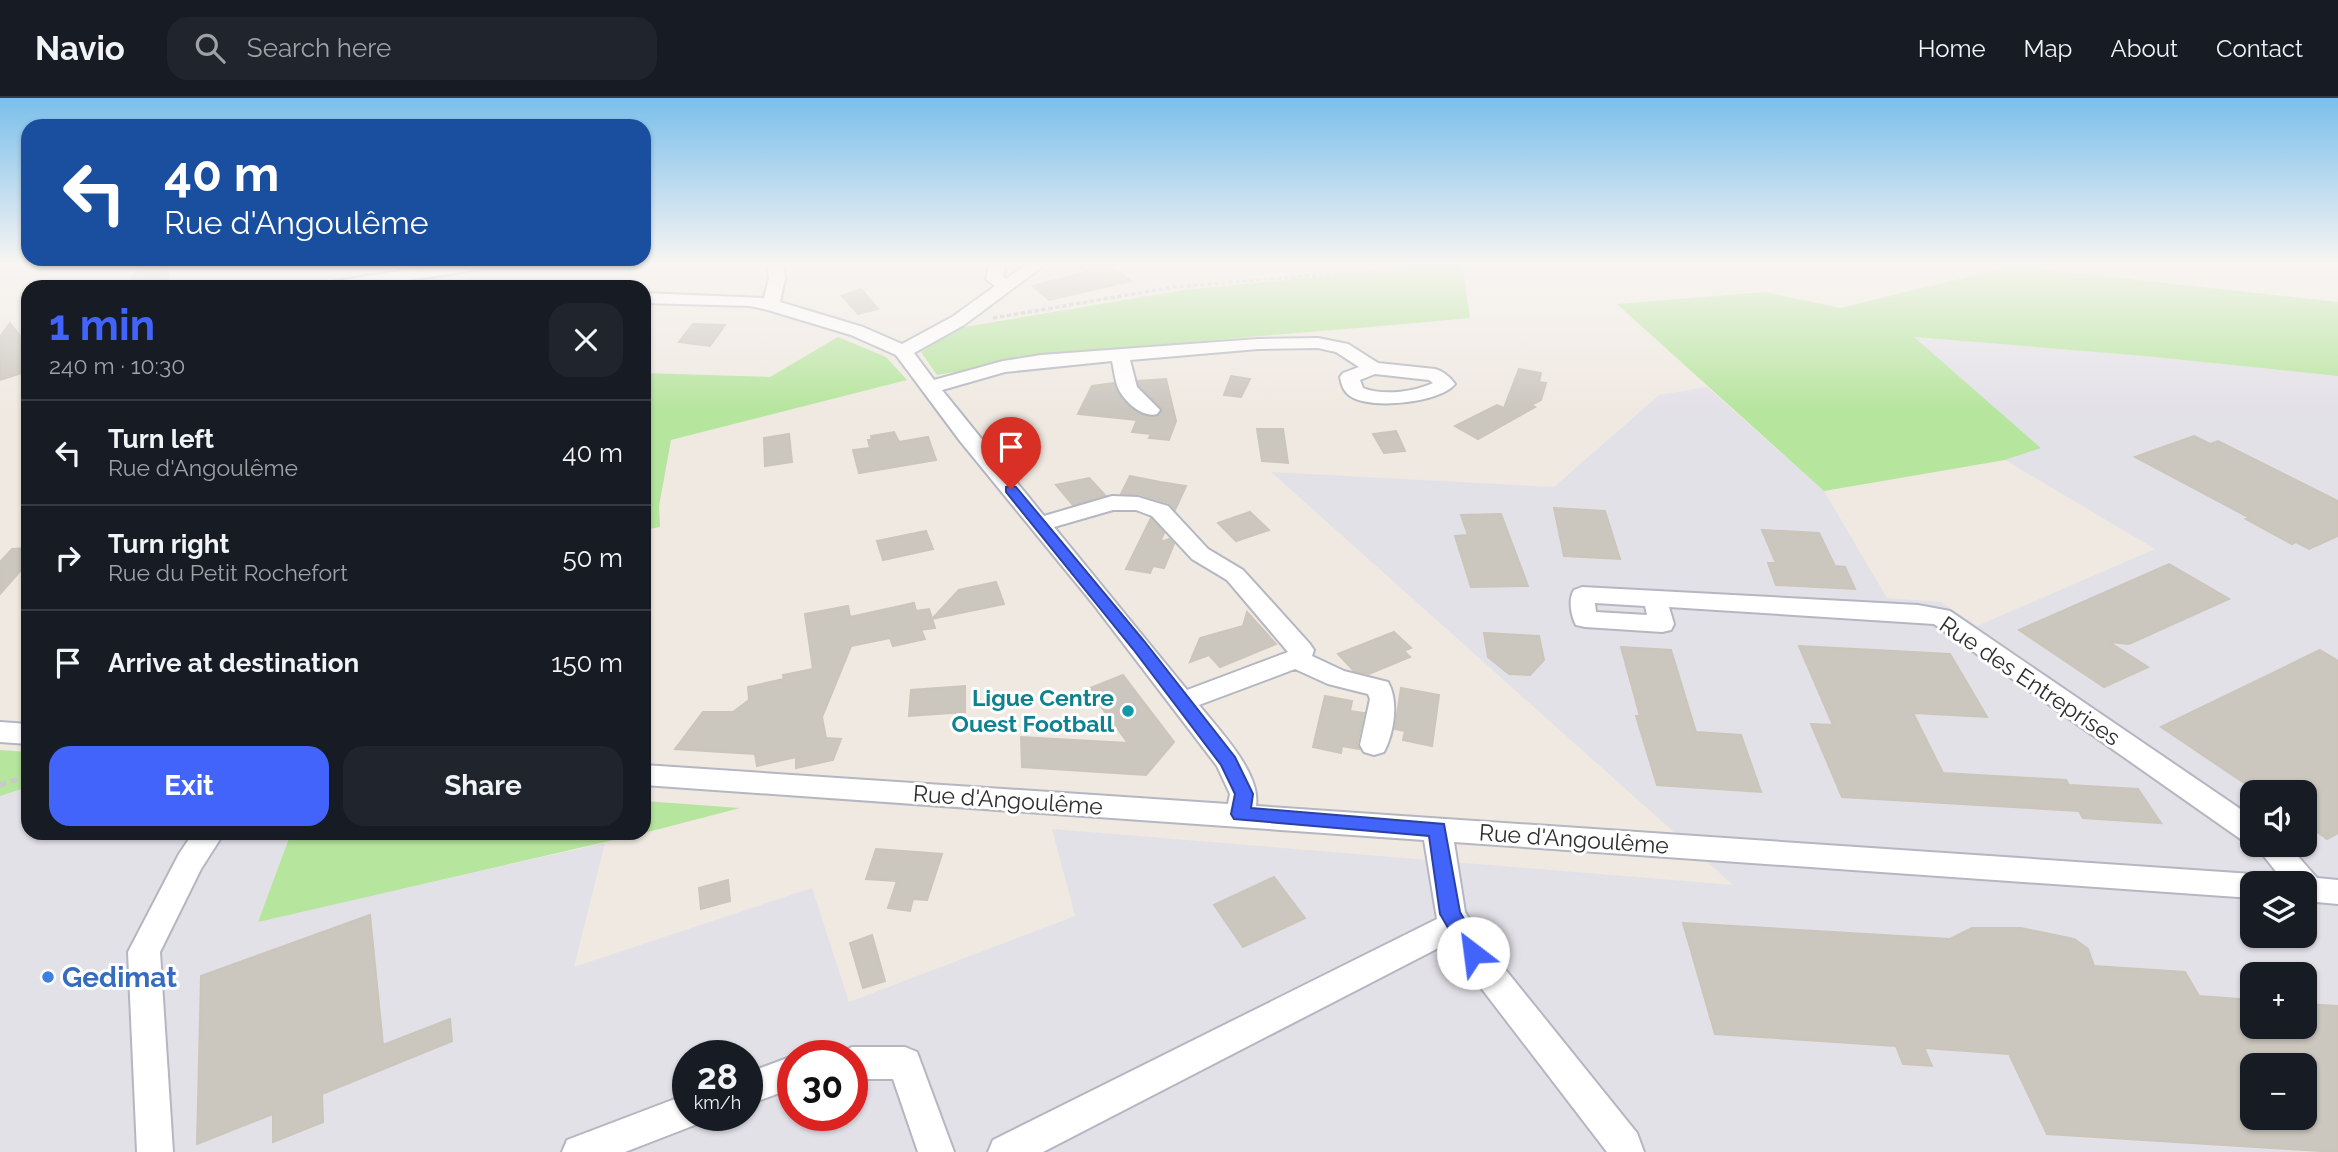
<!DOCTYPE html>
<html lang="en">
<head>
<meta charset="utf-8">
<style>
	:root { --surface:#171b24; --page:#20242c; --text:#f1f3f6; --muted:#9ea1a6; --line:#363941; --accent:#4264fb }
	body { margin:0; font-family:Raleway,sans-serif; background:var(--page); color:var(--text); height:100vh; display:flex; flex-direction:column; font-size:26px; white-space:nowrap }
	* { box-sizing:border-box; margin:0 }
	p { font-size:23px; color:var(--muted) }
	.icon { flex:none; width:38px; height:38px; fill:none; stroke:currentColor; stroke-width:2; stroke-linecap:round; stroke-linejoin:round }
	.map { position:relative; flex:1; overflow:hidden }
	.panel { position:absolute; left:21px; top:182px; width:630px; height:560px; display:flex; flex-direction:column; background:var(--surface); border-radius:21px; box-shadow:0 2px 5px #0004 }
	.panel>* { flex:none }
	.guide { position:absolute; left:21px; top:21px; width:630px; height:147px; border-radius:21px; box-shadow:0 2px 5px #0004; background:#1a4fa0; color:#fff; overflow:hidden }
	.controls { position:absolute; left:2240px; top:682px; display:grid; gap:14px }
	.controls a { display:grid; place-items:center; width:77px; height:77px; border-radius:14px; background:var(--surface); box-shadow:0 2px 5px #0004; font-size:35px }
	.speed { position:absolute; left:672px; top:942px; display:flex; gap:14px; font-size:35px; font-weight:700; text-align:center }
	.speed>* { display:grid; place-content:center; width:91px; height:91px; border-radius:50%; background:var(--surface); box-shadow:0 2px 5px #0004; line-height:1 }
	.speed small { font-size:18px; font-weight:400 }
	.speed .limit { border:10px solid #d22; background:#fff; color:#111 }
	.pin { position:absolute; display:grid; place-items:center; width:60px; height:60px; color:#fff; margin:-72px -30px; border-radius:50% 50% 50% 0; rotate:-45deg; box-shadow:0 0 7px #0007 }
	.pin .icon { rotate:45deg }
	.me { position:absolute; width:77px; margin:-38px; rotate:330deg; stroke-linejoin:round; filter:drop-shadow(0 0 5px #0008) }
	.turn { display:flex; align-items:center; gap:24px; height:147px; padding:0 28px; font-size:32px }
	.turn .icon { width:91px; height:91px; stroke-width:2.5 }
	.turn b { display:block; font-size:49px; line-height:60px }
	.round { display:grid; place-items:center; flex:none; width:74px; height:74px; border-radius:21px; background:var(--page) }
	.headline { display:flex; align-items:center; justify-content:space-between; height:119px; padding:0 28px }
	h1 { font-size:42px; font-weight:700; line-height:52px; color:var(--accent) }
	.action { display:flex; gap:14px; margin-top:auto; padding:14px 28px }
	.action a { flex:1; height:80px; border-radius:21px; background:var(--accent); color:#fff; font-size:28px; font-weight:700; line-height:80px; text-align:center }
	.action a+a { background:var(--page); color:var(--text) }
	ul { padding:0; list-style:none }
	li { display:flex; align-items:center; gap:21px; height:105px; padding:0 28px; border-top:2px solid var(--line) }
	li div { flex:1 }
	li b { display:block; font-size:26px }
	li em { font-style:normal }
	header { display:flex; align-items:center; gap:42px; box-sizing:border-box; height:98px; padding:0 35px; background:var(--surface); border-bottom:2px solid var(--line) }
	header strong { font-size:33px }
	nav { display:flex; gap:38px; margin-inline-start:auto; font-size:24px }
	.search { width:490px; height:63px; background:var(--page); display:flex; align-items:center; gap:18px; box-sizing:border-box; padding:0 24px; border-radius:21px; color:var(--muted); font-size:26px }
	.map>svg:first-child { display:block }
	.industrial { fill:#e3e1e8; fill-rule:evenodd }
	.green { fill:#b6e59e }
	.building { fill:#cbc7bf; stroke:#cbc5ba; stroke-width:2; fill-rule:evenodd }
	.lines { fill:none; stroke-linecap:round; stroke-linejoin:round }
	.minor-casing { stroke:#b4b7c1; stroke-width:4 }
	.path-far1 { stroke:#c9c9c9; stroke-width:3.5; stroke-dasharray:4.5 2.5; stroke-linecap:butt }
	.path { stroke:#c9c9c9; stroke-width:5; stroke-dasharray:7 4.5; stroke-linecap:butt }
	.minor { fill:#fff; fill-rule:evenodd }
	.route { fill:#4264fb; stroke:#2b41a3; stroke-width:2 }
	.culture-dot { fill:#0f9aa8; stroke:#fff; stroke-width:2.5 }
	.shop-dot { fill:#3f7fe0; stroke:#fff; stroke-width:2.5 }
	.labels { text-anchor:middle; stroke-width:6; stroke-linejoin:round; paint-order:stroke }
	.street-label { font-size:23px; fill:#2e2e2e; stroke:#fff }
	.culture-label { font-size:23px; font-weight:bold; fill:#0d838f; stroke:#fff; text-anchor:end }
	.near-shop-label { font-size:28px; font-weight:bold; fill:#366cbe; stroke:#fff; text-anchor:start }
</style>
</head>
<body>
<header>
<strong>Navio</strong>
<div class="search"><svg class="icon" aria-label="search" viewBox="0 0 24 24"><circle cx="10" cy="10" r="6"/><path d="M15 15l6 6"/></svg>Search here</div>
<nav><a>Home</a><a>Map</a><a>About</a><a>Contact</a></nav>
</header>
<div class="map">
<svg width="2338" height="1054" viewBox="0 0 2338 1054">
	<rect width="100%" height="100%" fill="#efe9e1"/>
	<path class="industrial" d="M1913,239L2145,258L2338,278V1054H0V698L28,689V735H291L259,823L605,745L574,869L812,790L849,904L1075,818L1052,731L1733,787L1271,374L1554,389L1659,297L1707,289L1824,393L1887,500L1941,504L1977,528L2155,451L2005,362L2041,350ZM2252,695H2305V747H2252ZM2252,786H2305V838H2252ZM2252,877H2305V929H2252ZM688,957H747V1017H688ZM793,957H852V1017H793ZM2252,968H2305V1020H2252Z"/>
	<g class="green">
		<path d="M1407,165H1462L1470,220C1292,237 1113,246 937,277L921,254L958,230L1184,192L1407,170Z"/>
		<path d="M2012,168L2338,204V278L2145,258L1914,239L2041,350L2005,362L1824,393L1617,206L1764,194L1841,210Z"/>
		<path d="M838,239L886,259L907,282L671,342L659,408L660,429L644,432V275L770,279Z"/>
		<path d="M0,652L28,654V689L0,698Z"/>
		<path d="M644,703L740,710L644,735Z"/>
		<path d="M291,735H644L258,824Z"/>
	</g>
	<g class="building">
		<path d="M142,165H167L168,189H126Z"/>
		<path d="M1075,165H1106L1131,183L1049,202L1033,188L1086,174Z"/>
		<path d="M861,191L878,211L858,216L842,198Z"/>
		<path d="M10,225L28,248V273L0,282V239Z"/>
		<path d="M693,226L725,227L710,248L679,244Z"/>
		<path d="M1519,271L1541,275L1539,284L1546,285L1541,302L1531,307L1535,309L1478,341L1455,328L1497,307L1504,310Z"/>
		<path d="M1231,278L1250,281L1241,299L1224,297Z"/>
		<path d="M1166,281L1176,323L1169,342L1149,340L1151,336L1132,334L1137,322L1078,316L1092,288L1114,285L1120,298L1134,312L1146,318L1157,319L1162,310L1139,288L1138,283Z"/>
		<path d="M1257,331H1283L1288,365L1262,363Z"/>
		<path d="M1396,333L1405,353L1384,355L1373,336Z"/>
		<path d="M894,334L899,344L928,339L936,362L859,375L853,352L870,350L868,342H872L871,338Z"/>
		<path d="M789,336L792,364L765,368L764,340Z"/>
		<path d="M2194,338L2210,346L2218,343L2338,403V438L2309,451L2296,444L2292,446L2246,421L2250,420L2135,359Z"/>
		<path d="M1130,378L1160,384L1186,388L1175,412L1169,405L1139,396H1121Z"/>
		<path d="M1089,380L1105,397L1073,407L1056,387Z"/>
		<path d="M1554,410L1605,413L1620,461L1564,458Z"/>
		<path d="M1250,414L1269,432L1236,443L1218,425Z"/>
		<path d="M1501,416L1528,488L1471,489L1455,438L1468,437L1461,417Z"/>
		<path d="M1151,420L1164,435L1160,444L1170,441L1174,446L1164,470L1153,468L1150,475L1126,471Z"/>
		<path d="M1762,432L1819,435L1835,468L1845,469L1855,491L1776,487L1768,465H1776Z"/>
		<path d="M926,433L933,451L883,462L877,443Z"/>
		<path d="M28,450V464L0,496V464L12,451Z"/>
		<path d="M2169,466L2229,501L2129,546L2109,544L2148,569L2104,589L2019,532Z"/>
		<path d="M996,484L1004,506L932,521L959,492Z"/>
		<path d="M914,505L916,513L929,511L935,530L921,532L925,541L893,548L890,540L851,548L822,619L826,640L841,641L833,662L796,670V659L757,668L755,656L675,651L703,614H733L749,602L748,589L784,581L783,577L813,571L805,516L848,508L850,519Z"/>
		<path d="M1247,514L1276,546L1220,569L1209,557L1190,564L1200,540L1243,528Z"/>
		<path d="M1394,534L1411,550L1404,553L1410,559L1369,576L1354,573L1338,556Z"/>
		<path d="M1484,535L1539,538L1544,562L1530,577L1509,576L1488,559Z"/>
		<path d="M1799,548L1950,556L1987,619L1913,615L1943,675L2066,682L2069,687L2138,691L2161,725L2083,720L2079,713L1842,699L1811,626L1833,627Z"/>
		<path d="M1621,549L1671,552L1696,634L1741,637L1761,694L1657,687L1636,618H1640Z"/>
		<path d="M2320,552L2338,563V735L2327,741L2305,725V695H2259L2161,629Z"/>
		<path d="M1123,577L1174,644L1146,677L1022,669L1021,639L1128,645L1088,591Z"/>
		<path d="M965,588V614L909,618L911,592Z"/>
		<path d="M1401,590L1439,597L1432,648L1403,642L1405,633L1395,631Z"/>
		<path d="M1325,598L1352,603L1350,613L1364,615L1357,646L1359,651L1342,648L1341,655L1313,649Z"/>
		<path d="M876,751L942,756L927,802L913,801L910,813L888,810L897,783L866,781Z"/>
		<path d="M1274,779L1305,820L1243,849L1214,807Z"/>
		<path d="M728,782L730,803L701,811L699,790Z"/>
		<path d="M370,817L383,947L450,921L452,943L322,996L323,1024L273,1044V1016L197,1046L201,878Z"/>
		<path d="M1683,825L1950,841L1972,830H2021L2074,841L2088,851L2094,868L2185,874L2199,898L2252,902V929H2305V906L2338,908V1054L2047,1036L2009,956L1924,950L1932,968L1903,966L1896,948L1715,936ZM2252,968H2305V1020H2252Z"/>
		<path d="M872,837L885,883L863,890L850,845Z"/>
	</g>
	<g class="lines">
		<g class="minor-casing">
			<g id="minor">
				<path d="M452,165H496L488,170L363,189H320L329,184Z"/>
				<path d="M767,165H783L785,180L780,204L863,229L902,246L952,219L995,188L986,181L990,165H1006L1003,179L1006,181L1028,165H1047L964,227L914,255L934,282L1003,263L1041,257L1258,241L1318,240L1348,246L1378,265L1435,271C1443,273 1450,279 1455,286C1440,305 1369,312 1350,298C1344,294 1341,286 1340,279L1343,275L1359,269L1336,254L1318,250L1258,251L1130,262L1137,289L1160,312L1157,316C1143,320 1126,305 1119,292C1115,284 1114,272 1112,263L1005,274L942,292L1044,418L1112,398L1138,399L1168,408L1208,451L1243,472L1310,546L1314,552L1312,558L1344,573L1388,584C1399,603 1394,635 1384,654L1374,657L1364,654L1360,647L1370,601L1368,596L1328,586L1295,571L1199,607C1219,632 1261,675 1256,708L2252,776L2263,779L2266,786H2252V800L1454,744L1465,814L1484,845L1637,1035L1644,1054H1607L1462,865L1450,844L1043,1054H988L993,1042L1437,821L1424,742L644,687V667L1228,706L1230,696L1217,668L1094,507L960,343L896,257L851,237L768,212L750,208L644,205V195L764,200L769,180ZM1375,276L1429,282L1433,285C1414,294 1383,298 1363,290L1360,282ZM1113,412H1136L1152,418L1192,461L1227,482L1288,554L1187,592L1054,429Z"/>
				<path d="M1582,489L1918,507L1950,513L2252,719V745L2242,742L1934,526L1669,509L1674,526L1671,532L1662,534L1585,529L1576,527C1571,518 1568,501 1574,492ZM1595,505L1645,508L1647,517L1596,514Z"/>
				<path d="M0,624L28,626V646L0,644Z"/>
				<path d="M193,735H224L201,771L160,854L173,1054H137L128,854L179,756Z"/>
				<path d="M2255,747H2288L2317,780L2338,782V806L2305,803V786H2286Z"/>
				<path d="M852,949H905L917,954L954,1054H918L893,981H852V957H838L840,954Z"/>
				<path d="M793,958V990L747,1007V975Z"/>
				<path d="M688,996V1017H704L700,1025L625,1054H562L567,1042Z"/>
			</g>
		</g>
		<g class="path-far1">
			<path d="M1636,165L1639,166"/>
			<path d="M2297,165L2338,172"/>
			<path d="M993,220L1174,189L1465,165"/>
		</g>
		<path class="path" d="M0,687L28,678"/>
		<use href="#minor" class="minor"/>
	</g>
	<linearGradient id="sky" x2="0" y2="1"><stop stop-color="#7abfeb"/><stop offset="0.53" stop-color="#f8f5f2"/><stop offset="1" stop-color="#f8f5f2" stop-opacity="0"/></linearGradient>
	<rect width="2338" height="313" fill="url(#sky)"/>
	<path class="route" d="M1011,387L1016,389L1144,543L1235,659L1253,696L1251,710L1444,726L1460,814L1483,855L1480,861L1473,863L1466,861L1440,816L1429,738L1234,721L1231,716L1235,696L1221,667L1133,551L1006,394V389Z"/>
	<circle class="culture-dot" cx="1128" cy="613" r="7"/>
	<circle class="shop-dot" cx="48" cy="879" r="7"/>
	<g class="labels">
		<g class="street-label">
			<text transform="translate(2030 583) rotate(34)" y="8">Rue des Entreprises</text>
			<text transform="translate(1008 702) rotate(4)" y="8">Rue d'Angoulême</text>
			<text transform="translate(1574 741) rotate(4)" y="8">Rue d'Angoulême</text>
		</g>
		<g class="culture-label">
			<text x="1114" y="608">Ligue Centre<tspan x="1114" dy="26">Ouest Football</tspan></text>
		</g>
		<g class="near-shop-label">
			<text x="62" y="889">Gedimat</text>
		</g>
	</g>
</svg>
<div class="controls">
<a><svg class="icon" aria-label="sound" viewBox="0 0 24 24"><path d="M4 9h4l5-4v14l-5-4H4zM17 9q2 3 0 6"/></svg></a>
<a><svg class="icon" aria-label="layers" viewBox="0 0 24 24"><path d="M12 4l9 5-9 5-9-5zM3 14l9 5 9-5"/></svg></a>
<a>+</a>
<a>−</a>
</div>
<div class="speed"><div>28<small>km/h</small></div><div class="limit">30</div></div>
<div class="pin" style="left:1011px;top:391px;background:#d93025"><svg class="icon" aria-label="arrive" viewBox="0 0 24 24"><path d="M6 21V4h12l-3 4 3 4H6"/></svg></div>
<svg class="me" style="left:1473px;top:855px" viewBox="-20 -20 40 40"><circle r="19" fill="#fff"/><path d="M0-13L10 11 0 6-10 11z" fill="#4264fb"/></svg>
<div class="guide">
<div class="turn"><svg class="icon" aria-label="left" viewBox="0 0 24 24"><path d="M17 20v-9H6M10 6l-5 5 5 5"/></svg><div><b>40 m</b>Rue d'Angoulême</div></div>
</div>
<section class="panel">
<div class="headline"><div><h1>1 min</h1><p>240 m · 10:30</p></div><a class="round"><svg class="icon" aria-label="close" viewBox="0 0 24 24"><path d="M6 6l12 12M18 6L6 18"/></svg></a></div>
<ul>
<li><svg class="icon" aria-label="left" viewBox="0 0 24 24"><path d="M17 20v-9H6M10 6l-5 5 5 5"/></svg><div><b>Turn left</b><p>Rue d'Angoulême</p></div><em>40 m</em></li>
<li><svg class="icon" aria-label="right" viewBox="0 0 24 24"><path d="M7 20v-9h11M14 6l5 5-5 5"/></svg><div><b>Turn right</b><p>Rue du Petit Rochefort</p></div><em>50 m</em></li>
<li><svg class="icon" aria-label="arrive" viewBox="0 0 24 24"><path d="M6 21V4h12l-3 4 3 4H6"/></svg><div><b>Arrive at destination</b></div><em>150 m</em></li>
</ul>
<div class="action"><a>Exit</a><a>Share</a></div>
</section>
</div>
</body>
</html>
